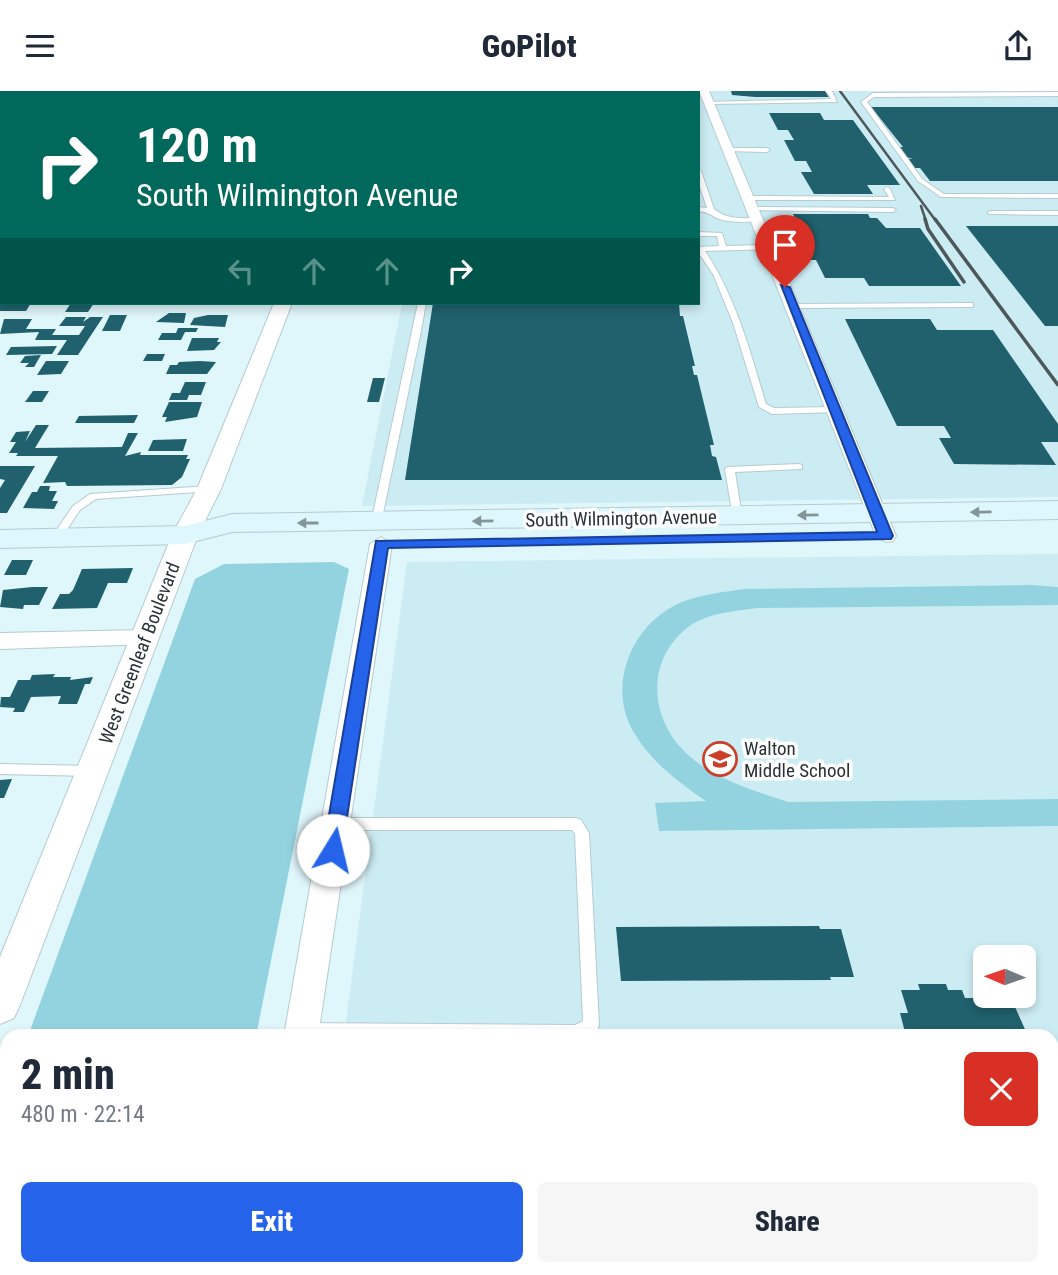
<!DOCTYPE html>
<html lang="en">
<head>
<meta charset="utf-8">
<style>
	:root { --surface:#fff; --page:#f6f6f7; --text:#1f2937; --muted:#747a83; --accent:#2563eb }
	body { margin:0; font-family:"Roboto Condensed",sans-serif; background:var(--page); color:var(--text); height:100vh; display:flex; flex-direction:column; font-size:26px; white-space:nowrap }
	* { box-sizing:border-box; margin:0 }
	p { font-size:23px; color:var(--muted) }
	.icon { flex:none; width:38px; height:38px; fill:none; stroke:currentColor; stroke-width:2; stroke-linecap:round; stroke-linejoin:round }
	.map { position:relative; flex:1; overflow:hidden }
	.panel { position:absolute; left:0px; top:938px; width:1059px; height:247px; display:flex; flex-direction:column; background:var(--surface); border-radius:21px 21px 0 0; box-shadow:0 4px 10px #0003 }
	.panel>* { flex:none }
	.banner { position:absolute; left:0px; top:0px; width:700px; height:214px; box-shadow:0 4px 10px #0003; background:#00695c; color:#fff; overflow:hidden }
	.needle { width:46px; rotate:272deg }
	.tools { position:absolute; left:973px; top:854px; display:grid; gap:14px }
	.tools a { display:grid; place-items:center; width:63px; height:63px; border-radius:10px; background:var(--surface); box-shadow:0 4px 10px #0003; font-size:35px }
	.pin { position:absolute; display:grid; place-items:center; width:60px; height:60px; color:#fff; margin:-72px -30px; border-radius:50% 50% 50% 0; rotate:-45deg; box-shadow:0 0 7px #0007 }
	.pin .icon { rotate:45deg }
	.me { position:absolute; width:77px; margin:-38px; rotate:9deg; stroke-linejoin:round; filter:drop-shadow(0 0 5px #0008) }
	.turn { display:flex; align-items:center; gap:24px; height:147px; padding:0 21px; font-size:32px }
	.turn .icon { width:91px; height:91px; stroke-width:2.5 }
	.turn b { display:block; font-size:49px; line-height:60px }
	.lanes { display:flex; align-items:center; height:66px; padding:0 21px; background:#0003; justify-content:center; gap:35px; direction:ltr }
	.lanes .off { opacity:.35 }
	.round { display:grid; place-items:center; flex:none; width:74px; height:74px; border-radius:10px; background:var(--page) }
	.summary { display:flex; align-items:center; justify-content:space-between; height:119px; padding:0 21px }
	h1 { font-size:42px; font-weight:800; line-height:52px }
	.button { display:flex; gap:14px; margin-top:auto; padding:14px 21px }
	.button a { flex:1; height:80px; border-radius:10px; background:var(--accent); color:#fff; font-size:28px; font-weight:800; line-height:80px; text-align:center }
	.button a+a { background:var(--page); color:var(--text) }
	header { display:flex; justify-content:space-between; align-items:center; height:91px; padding:0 21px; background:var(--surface); font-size:32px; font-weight:800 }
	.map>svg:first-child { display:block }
	.built { fill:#ccecf3; fill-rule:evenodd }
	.green { fill:#93d3e0 }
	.building { fill:#20616d }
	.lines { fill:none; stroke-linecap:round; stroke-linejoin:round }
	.service-casing { stroke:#b5cbd0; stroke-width:2 }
	.minor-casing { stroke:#b5cbd0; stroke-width:2 }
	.tertiary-casing { stroke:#b5cbd0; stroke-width:2 }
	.secondary-casing { stroke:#b5cbd0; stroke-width:2 }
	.service { fill:#fff; fill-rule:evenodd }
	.minor { fill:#fff; fill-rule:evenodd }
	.tertiary { fill:#fff; fill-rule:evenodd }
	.secondary { fill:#def7fc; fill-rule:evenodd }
	.rail-far1 { stroke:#4d585a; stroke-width:2.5 }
	.rail { stroke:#4d585a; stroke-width:3.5 }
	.oneway { fill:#849598 }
	.route { fill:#2563eb; stroke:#184099; stroke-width:2 }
	.labels { text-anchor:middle; stroke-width:7; stroke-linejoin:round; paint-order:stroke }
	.street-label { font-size:19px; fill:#2a3334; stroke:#fff }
	.poi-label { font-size:19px; fill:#2a3334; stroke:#fff; text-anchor:start }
</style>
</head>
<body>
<header><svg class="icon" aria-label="menu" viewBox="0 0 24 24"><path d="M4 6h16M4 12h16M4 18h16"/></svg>GoPilot<svg class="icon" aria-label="share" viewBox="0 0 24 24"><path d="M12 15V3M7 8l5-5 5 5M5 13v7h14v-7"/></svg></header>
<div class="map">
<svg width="1058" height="1184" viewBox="0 0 1058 1184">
	<rect width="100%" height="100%" fill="#dff6fb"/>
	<g class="built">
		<path d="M444,0H1058V406L362,415L402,212H698V2Z"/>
		<path d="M1058,463V1184H313V1178H1052V945H344L407,471ZM985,866H1024V905H985Z"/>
	</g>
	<g class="green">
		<path d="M334,471L349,478L256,945H28L195,488L224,473Z"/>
		<path d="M1032,494L1058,496V514L758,517C735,520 706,522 687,537C647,569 649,624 683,659C710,687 752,699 788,711L1058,708V735L659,740L655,712L706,710C677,690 651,671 633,640C606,593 633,531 682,511C703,503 724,501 745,498Z"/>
		<path d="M7,1001V1178H209L208,1184H0V1021Z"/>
	</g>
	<g class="building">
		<path d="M731,0H825L830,6H755L732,4Z"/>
		<path d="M871,16H1058V90H930L920,77H914L907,68H913L906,66L899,56H903Z"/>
		<path d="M769,22H820L824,29H853L900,94H867L873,103H814L801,81H812L806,70H795L784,49H794L788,39H778Z"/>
		<path d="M793,123H868L870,127H877L886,137H920L961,195H869L864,187H825L816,169H808L798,147H805Z"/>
		<path d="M966,135H1058V235H1045Z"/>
		<path d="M0,212H31L26,220H0Z"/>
		<path d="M71,212H94L88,221H65Z"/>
		<path d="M433,212H679L680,225H683L695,275H692L694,284H697L714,354H710L712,365L716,366L722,389H405Z"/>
		<path d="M169,222H186L184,232L156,231Z"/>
		<path d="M110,224H127L120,240H102Z"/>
		<path d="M208,224H228L225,236L190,234L194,227Z"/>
		<path d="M66,226H86L83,231L90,226H103L78,264H57L67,249H35L39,241L0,243L4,228H32L26,238H56L52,244H79L85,235H59Z"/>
		<path d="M845,228H930L937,239H993L1058,333V351H1041L1056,374L954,373L939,347H951L944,335H897Z"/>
		<path d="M178,237H198L196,241H185L181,249H158L162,242H176Z"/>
		<path d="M192,247H219L217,251H221L214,259L187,260Z"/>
		<path d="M57,255L52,263L6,264L11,256Z"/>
		<path d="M147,263H165L162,270H143Z"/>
		<path d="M41,264L34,276H25L29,272H20L25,265Z"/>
		<path d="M46,270H69L61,283L37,284Z"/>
		<path d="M179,271L200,270L216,271L207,283H166L170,274H177Z"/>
		<path d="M373,287H385L379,311H367Z"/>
		<path d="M185,291H206L201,304H189L187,309H169L172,302H180Z"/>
		<path d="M33,300H49L42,311H25Z"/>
		<path d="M169,311H202L197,326L165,331L167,326H162Z"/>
		<path d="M138,324L134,332H75L79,325Z"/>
		<path d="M36,334H49L35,357L122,356L128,342H138L125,365L141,361L140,364H188L186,368H190L182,386L172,394L67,395L65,391L43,392L58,365H16L18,362H9L16,351H10L16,341L30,340L25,351Z"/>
		<path d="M187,348L183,360H148L153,349Z"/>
		<path d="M0,375H35L7,422H0V397L5,389L0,388Z"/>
		<path d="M40,395H50L49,400H57L52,410H58L54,418L23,417L32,401H37Z"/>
		<path d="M12,469H33L26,484H4Z"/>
		<path d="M133,477L127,492H108L97,517L52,518L60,503H69L73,499L82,478Z"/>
		<path d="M32,496H48L39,514H24L23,518L0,516L3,499Z"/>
		<path d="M55,583L53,586H71L70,589L93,586L90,593H85L77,613H58L61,605L31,606L24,621H13L15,617L0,616L1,606H10L18,589H30L32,584Z"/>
		<path d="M12,688L4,707H0V689Z"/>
		<path d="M819,835L820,838H841L854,886H830L831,889L621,890L616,836Z"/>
		<path d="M918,893H946L948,899H962L965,907H1011L1028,945H906L900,922H908L901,899H920Z"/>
		<path d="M531,1178H582L583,1184H531Z"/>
		<path d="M628,1178H708L709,1184H629Z"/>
		<path d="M1000,1178H1034L1036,1184H988L1001,1181Z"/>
	</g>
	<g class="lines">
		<g class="service-casing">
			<g id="service">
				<path d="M490,0L499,2H488Z"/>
				<path d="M826,0H832L837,11L708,13L705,11L831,8Z"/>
				<path d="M1058,1V5L874,6L867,11L922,88L944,103H1058V107L941,106L918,90L861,11L873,2Z"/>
				<path d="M729,57H767L770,59L767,61L727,60Z"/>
				<path d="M698,78L701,80L714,118C727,129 742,127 758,127L761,129L760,130C748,131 732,132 719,128C710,124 709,121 698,120V116L707,117L698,90Z"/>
				<path d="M887,96L890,98L895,109H749L746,107L749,105L889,106L884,98Z"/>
				<path d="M754,116L893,117L896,119L893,121L752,119V117Z"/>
				<path d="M990,120H1058V124L988,123V121Z"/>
				<path d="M698,141L722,142L726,155L769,154L772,156L769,158L705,160C736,206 750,260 766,313L774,317L835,316L838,317V321L772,323L759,316L733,232L713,183L698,161V156L719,155L717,145H698Z"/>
				<path d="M418,212H426L421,240L381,432L376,435L371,432Z"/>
				<path d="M970,212H973V216L793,217L789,215L793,213Z"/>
				<path d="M799,373L802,374V378L735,381L742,425L737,428L733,427L725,378L727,376Z"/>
				<path d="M209,395L214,398L213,400L96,408L80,419L60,449L56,450L51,447L73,415L90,403Z"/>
				<path d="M0,673L92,675L97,676L99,680L97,684L92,685L0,683Z"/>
				<path d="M337,727H576L581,729L589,742L599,934L597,940L587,945H296L294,940L296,934L302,932L575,934L583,930L575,743L572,739H337L332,737L330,733L332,729Z"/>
			</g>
		</g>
		<g class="minor-casing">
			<g id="minor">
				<path d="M129,0H139L128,2Z"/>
				<path d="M699,0H709L896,445L893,450L886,451L876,445Z"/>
				<rect x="0" y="45" width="2" height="6"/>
				<path d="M0,138H2L0,147Z"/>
				<path d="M381,446L392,453L318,945H284L370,453Z"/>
				<path d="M144,539L152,541L156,547L152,553L0,558V542Z"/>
				<path d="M242,1178H280L279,1184H241Z"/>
			</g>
		</g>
		<g class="tertiary-casing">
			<g id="tertiary">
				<path d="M360,0H372L359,2Z"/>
				<path d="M274,212H292L221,398L198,444L20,914L14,927L0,933V866L172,444L197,398Z"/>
			</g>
		</g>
		<g class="secondary-casing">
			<path id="secondary" d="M1058,410V428L232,441L185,453L0,457V439L185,435L232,423Z"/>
		</g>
		<use href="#service" class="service"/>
		<use href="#minor" class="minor"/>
		<use href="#tertiary" class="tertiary"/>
		<use href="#secondary" class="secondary"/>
		<g class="rail-far1">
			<path d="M840,0L936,130"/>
			<path d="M921,115L926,130"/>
		</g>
		<g class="rail">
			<path d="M925,128L928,138L964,191"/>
			<path d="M935,128L1058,294"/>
		</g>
	</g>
	<defs><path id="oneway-solid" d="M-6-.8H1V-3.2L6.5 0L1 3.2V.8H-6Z" transform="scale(1.75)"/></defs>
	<g class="oneway">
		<use href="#oneway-solid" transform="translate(981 421) rotate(179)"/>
		<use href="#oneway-solid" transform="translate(808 424) rotate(179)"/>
		<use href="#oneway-solid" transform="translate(483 430) rotate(179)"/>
		<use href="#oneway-solid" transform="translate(308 432) rotate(180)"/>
	</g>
	<path class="route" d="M781,194L790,196L893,445L891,448L388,457L342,759L339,765H326L323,759L376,450L877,441Z"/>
	<defs>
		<g id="school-ring" transform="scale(1.75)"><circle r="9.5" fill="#fff" stroke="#cb3f28" stroke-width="1.5"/><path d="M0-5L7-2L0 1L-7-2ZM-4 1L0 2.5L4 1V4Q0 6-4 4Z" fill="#cb3f28"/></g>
	</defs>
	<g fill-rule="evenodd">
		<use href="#school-ring" x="720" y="668"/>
	</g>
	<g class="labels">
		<g class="street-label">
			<text transform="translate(621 427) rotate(-1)" y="7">South Wilmington Avenue</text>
			<text transform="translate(139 562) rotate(-69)" y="7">West Greenleaf Boulevard</text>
		</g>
		<g class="poi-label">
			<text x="744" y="664">Walton<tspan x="744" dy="22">Middle School</tspan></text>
		</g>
	</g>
</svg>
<div class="tools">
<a><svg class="needle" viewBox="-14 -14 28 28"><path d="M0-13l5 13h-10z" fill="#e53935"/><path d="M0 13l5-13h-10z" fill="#747a83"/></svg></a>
</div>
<div class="pin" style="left:785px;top:196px;background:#d93025"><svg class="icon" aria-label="arrive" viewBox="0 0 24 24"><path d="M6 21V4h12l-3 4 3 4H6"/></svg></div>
<svg class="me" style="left:333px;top:759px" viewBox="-20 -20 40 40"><circle r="19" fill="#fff"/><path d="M0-13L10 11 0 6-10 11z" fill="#2563eb"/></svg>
<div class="banner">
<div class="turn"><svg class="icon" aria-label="right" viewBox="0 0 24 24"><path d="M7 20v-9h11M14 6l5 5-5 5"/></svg><div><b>120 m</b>South Wilmington Avenue</div></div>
<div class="lanes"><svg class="icon off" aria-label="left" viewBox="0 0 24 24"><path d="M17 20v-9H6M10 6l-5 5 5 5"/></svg><svg class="icon off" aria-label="ahead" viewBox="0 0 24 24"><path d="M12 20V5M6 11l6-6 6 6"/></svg><svg class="icon off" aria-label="ahead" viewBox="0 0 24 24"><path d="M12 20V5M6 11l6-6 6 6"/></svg><svg class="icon" aria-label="right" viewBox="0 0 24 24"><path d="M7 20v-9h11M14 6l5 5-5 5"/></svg></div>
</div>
<section class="panel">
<div class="summary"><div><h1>2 min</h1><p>480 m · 22:14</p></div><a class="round" style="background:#d93025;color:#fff"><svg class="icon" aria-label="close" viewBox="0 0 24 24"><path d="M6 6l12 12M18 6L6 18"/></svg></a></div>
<div class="button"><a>Exit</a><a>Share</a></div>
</section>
</div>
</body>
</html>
